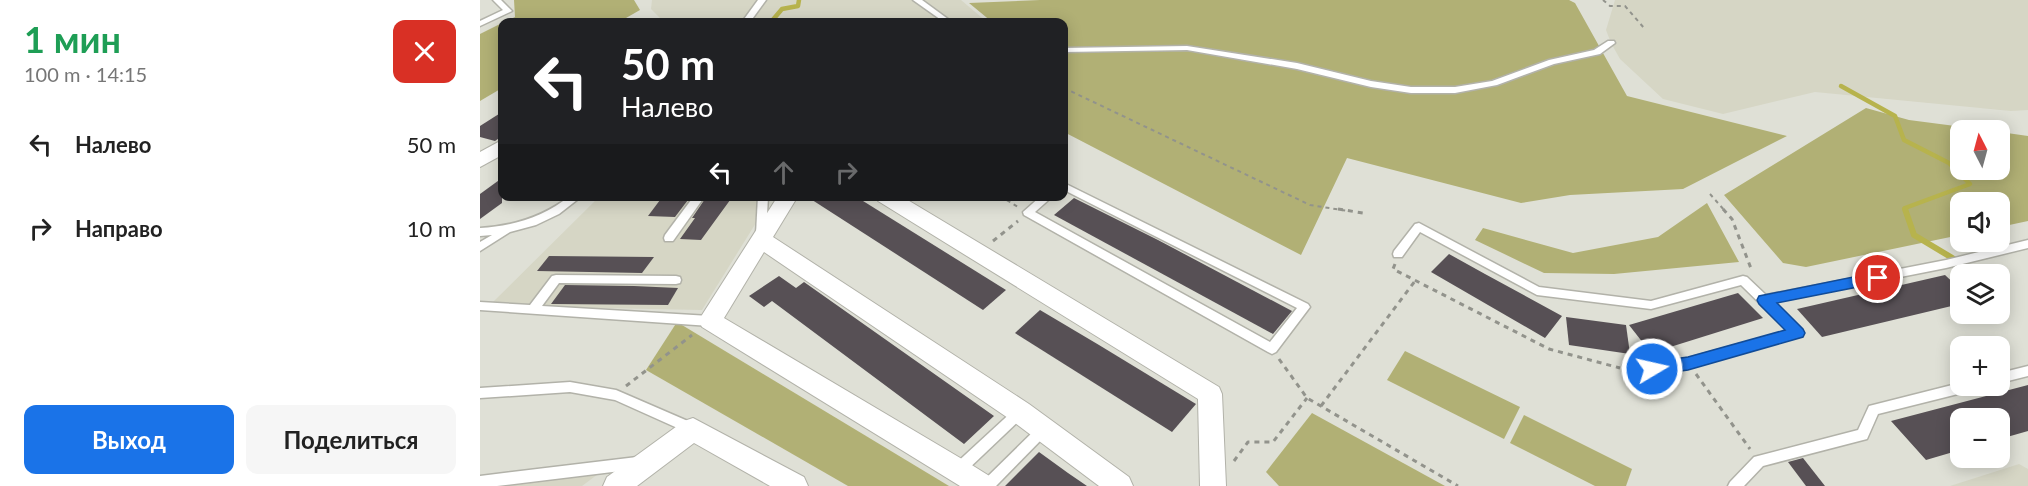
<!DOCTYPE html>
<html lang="ru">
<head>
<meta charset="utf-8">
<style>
	:root { --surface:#fff; --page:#f6f6f6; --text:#222; --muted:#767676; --accent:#1a73e8 }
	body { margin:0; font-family:Lato,sans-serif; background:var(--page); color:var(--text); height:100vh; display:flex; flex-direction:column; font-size:22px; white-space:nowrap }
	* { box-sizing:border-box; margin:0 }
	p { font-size:20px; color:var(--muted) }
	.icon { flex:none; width:33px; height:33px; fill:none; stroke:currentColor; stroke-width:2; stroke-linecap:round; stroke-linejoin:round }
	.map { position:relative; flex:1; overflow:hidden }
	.side { display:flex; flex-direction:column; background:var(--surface); width:480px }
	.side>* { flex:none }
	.guide { position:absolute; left:18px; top:18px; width:570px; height:183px; border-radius:12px; box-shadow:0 3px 15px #0003; background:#202124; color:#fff; overflow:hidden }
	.needle { width:39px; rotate:354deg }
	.controls { position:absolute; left:1470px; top:120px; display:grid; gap:12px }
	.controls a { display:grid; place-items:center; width:60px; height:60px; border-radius:12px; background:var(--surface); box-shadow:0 3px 15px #0003; font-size:30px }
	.pin { position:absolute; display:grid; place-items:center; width:51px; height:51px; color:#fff; margin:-26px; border:3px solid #fff; border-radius:50%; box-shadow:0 2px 6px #0007 }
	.me { position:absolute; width:66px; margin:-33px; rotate:81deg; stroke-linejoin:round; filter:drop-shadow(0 0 4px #0008) }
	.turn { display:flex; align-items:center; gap:21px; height:126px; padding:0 24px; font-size:27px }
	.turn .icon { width:78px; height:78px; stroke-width:2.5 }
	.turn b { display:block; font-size:42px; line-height:51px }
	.lanes { display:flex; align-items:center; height:57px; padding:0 24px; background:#0003; justify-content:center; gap:30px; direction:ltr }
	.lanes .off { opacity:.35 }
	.round { display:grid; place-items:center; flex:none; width:63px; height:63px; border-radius:12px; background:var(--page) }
	.headline { display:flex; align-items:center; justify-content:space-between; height:102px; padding:0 24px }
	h1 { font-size:36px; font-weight:700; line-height:45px; color:#1e9e55 }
	.cta { display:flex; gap:12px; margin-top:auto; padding:12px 24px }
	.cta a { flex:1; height:69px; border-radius:12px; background:var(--accent); color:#fff; font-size:24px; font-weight:700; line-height:69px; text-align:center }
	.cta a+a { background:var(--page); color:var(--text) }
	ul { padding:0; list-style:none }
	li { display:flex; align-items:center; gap:18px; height:84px; padding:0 24px }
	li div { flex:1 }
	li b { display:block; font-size:22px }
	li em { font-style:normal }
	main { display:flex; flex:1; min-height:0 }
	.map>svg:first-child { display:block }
	.built { fill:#d6d6c5 }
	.green { fill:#b1b075 }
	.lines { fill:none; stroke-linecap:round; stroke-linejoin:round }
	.stream-far1 { stroke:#b7b34d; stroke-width:4.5 }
	.stream { stroke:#b7b34d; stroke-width:6 }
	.building { fill:#575055 }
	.service-casing { stroke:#b2b2a9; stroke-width:3 }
	.minor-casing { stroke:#b2b2a9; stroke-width:2 }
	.path-far1 { stroke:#92938c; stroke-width:2; stroke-dasharray:4 4; stroke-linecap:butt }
	.path { stroke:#92938c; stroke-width:3; stroke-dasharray:5 5; stroke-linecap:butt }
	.service { fill:#fff; fill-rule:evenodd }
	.minor { fill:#fff; fill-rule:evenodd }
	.route { fill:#1a73e8; stroke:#114b97; stroke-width:1.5 }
</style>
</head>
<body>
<main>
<section class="side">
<div class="headline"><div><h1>1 мин</h1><p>100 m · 14:15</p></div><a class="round" style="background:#d93025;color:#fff"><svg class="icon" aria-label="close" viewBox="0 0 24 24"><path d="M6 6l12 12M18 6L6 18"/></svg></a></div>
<ul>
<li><svg class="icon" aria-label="left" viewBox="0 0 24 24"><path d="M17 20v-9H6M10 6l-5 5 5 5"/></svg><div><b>Налево</b></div><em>50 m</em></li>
<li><svg class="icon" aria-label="right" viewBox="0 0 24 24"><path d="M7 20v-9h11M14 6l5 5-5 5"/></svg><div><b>Направо</b></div><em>10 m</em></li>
</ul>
<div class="cta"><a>Выход</a><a>Поделиться</a></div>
</section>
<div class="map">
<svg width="1548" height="486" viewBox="0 0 1548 486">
	<rect width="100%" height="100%" fill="#dfe0d6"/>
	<g class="built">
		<path d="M172,0H481L507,22H343L323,18L317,22H191L183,21L171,9Z"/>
		<path d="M1135,0H1548V110L1531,111L1335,92L1243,114L1183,99L1140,59L1131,43L1126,30Z"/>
		<path d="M119,197H292L222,310L69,307L13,302Z"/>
		<path d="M1539,464L1548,469V486H1470Z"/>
		<path d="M118,474L102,486H28L42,484Z"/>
	</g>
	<g class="green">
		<path d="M34,0H154L160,10L139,22H24L35,17Z"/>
		<path d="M560,0H1089L1095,3L1147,96L1307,136L1203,189L1090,195L1041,203L867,158L821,255L584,132V22H512L489,3Z"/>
		<path d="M22,23V88L0,101V34Z"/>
		<path d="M1386,108L1429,120L1506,130H1480V170H1520V132L1548,136V221L1520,227V202H1480V235L1326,267L1303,263L1244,195Z"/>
		<path d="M1227,203L1259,262L1134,274L1064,273L995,240L1003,228L1093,253L1178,237Z"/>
		<path d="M197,322L469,486H368L166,370Z"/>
		<path d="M925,351L1040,407L1024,439L907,380Z"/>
		<path d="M832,413L965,486H799L786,472Z"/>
		<path d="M1044,415L1152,469L1146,486H1115L1030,443Z"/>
	</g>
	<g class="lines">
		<g class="stream-far1">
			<path d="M291,22L302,9L318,6L319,0"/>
			<path d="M1361,86L1415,116L1424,140L1469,163L1490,184L1425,208L1426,211"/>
		</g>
		<g class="stream">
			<path d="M1425,209L1434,235L1474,259"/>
			<path d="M1474,216L1480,222"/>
			<path d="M1497,242L1505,250"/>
		</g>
	</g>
	<g class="building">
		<path d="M22,112V136L15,141L0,137V126Z"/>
		<path d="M22,178V203L0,219V194Z"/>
		<path d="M183,196H211L195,217L168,216Z"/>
		<path d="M227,196H253L221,240L200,239L215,218H212Z"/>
		<path d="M326,196H375L526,290L503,310Z"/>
		<path d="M594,198L678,240L812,311L793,334L574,215Z"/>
		<path d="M969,254L1005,274L1082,316L1065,338L951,272Z"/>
		<path d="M69,256L174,257L162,273L57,271Z"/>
		<path d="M1465,275L1480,289V304L1342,337L1317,309Z"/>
		<path d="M299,276L316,288L324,282L514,416L484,444L292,301L284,307L269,296Z"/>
		<path d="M85,285L154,286L198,288L188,305L71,304Z"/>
		<path d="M1258,293L1283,318L1171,353L1149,325Z"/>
		<path d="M560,310L619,345L716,404L692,432L535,333Z"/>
		<path d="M1086,317L1146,325L1150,354L1089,345Z"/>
		<path d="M1548,385V431L1520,439V418H1480V450L1446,460L1411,421Z"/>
		<path d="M559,452L588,473L607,486H525Z"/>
		<path d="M1323,458L1345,486H1326L1308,462Z"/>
	</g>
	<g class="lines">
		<g class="service-casing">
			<g id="service">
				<path d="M13,0H21L32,11L0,26V21L23,10Z"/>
				<path d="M278,0H286L270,22H262Z"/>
				<path d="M433,0H442L472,22H464Z"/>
				<path d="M1128,41H1134L1135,43L1120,54L1074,64L1017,85L975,93H931L891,87L817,69L707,50L584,52V48L707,46L817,63L891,81L931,87H975L1012,81L1069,60L1114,50Z"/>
				<path d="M584,183L828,304L830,307L796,352L792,354L788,352L544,215L543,212L561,196H573L555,212L790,342L817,308L584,190Z"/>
				<path d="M90,196H102L79,214L56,225L30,232L0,251V242L12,235L0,236V228C34,226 63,217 90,196Z"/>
				<path d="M214,196H225L193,241H185L184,238L185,235Z"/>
				<path d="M278,196H288L286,234L281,238L276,234Z"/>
				<path d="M939,223L1059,287L1171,301L1263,276L1267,277L1286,295L1466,260L1548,240V248L1466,268L1294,302L1321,330L1323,333L1321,336L1208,368L1153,377L1149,376L1147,372L1149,368L1153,367L1208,358L1308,331L1261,285L1171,309L1057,295L940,232L922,257H914L913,254L914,251L935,224Z"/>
				<path d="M76,275L196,276L200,277L201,280L200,283L196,284L79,283L62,306L230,316L234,318L236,321L234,324L230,326L0,310V302L50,305L72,276Z"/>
				<path d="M1548,366V376L1520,383V373Z"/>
				<path d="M90,382L136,390L217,425L219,429L217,433L213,435L135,400L90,392L0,398V388Z"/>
				<path d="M1480,383V386H1496L1494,390L1398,414L1387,439L1283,466L1264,486H1248L1250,482L1274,457L1378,430L1389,406Z"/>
				<path d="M540,407L544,408L546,412L544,416L483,474L478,476L473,474L471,470L473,466L536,408Z"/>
				<path d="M563,424L567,426L569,430L567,434L516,486H500L502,482L559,426Z"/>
				<path d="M157,457L162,459L164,463L162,467L157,469L17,486H0V476Z"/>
			</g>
		</g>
		<g class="minor-casing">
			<g id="minor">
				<path d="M22,140V155L0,167V152Z"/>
				<path d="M298,196H318L293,237L549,404L649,477L653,486H619L531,420L284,252L244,318L487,462L511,477L515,486H480L222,327L219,321L222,315Z"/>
				<path d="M395,196H421L739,387L742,394L746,486H720L718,399L398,201Z"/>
				<path d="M213,418L324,477L328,486H290L214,443L157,486H123L127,477L204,421Z"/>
			</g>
		</g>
		<g class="path-far1">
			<path d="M1123,0L1130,6H1145L1164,28"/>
			<path d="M584,88L830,205L868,211"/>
			<path d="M1230,194L1245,211"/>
			<path d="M520,196L538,207"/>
		</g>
		<g class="path">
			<path d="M858,209L883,213"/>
			<path d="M1243,209L1252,219L1272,271"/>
			<path d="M513,241L538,221"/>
			<path d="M915,264L913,269L1069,349L1140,368"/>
			<path d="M799,359L827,398L978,486"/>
			<path d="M1216,374L1270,449"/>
			<path d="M146,386L212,335"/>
			<path d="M841,406L935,281"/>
			<path d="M754,461L768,442H793L827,398"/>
		</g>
		<use href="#service" class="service"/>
		<use href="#minor" class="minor"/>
	</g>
	<path class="route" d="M1398,272L1405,278L1403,282L1297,303L1323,329L1325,333L1323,337L1208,370L1172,375L1166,373L1164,369L1166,364L1172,362L1208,357L1305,330L1279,304L1277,300L1279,296Z"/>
</svg>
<div class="controls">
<a><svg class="needle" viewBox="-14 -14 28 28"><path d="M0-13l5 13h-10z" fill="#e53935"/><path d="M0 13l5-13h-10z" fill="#767676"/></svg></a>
<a><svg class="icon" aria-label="sound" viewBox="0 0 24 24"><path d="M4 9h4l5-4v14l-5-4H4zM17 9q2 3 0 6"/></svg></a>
<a><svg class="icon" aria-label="layers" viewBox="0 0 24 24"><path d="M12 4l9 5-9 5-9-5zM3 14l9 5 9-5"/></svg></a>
<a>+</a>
<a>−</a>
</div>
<div class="pin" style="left:1398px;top:278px;background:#d93025"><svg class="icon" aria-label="arrive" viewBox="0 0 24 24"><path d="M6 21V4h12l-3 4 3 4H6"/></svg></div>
<svg class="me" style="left:1172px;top:369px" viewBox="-20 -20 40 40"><circle r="17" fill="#1a73e8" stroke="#fff" stroke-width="3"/><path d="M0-11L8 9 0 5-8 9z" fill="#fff"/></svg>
<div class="guide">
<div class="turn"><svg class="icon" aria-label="left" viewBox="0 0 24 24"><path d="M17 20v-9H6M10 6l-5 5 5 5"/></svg><div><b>50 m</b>Налево</div></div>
<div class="lanes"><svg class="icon" aria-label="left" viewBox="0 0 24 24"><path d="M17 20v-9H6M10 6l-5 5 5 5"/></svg><svg class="icon off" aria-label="ahead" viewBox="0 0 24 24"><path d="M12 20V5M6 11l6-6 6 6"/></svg><svg class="icon off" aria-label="right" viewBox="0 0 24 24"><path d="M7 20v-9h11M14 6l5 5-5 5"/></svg></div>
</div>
</div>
</main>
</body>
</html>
